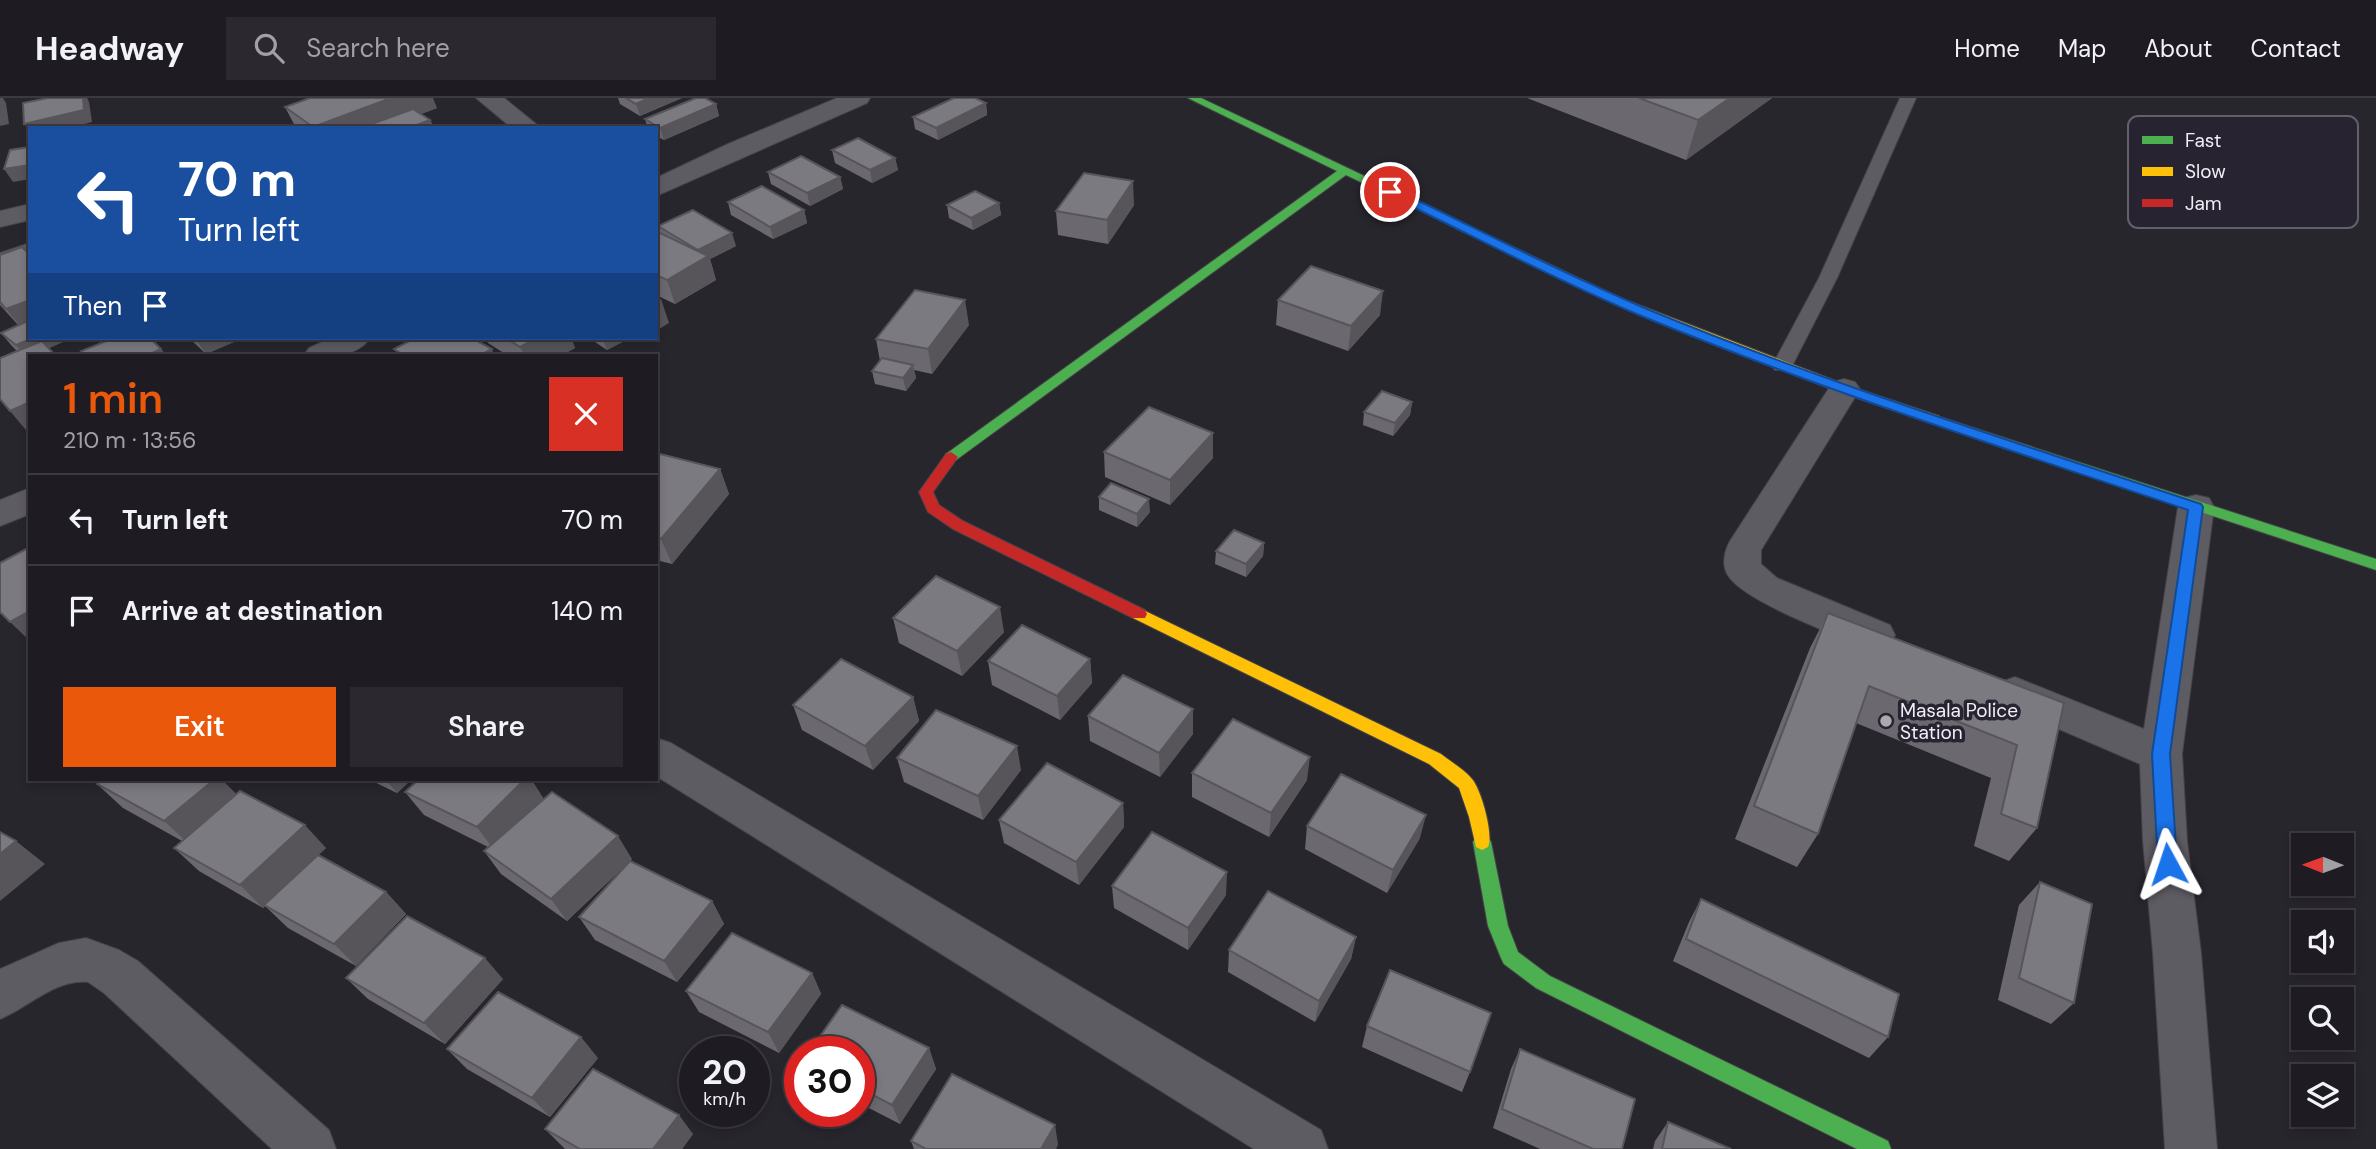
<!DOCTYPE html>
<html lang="en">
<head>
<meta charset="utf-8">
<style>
	:root { --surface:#1e1c22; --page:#2b292f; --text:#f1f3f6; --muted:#a1a1a5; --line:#3c3a40; --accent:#ea580c }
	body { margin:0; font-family:"DM Sans",sans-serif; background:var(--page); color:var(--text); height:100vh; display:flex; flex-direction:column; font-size:26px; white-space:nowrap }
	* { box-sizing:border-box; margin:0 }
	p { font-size:23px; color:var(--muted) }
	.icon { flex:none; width:38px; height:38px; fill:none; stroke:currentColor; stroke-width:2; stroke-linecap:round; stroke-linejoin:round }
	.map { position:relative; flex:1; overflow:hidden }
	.side { position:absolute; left:28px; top:256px; width:630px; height:427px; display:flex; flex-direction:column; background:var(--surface); border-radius:0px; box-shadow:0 4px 10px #0003,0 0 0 2px var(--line) }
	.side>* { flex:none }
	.top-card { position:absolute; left:28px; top:28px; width:630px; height:214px; border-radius:0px; box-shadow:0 4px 10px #0003,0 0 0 2px var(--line); background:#1a4fa0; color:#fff; overflow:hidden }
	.needle { width:46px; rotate:271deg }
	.tools { position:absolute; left:2291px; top:735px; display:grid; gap:14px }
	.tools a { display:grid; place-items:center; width:63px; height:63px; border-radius:0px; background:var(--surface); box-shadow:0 4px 10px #0003,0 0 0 2px var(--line); font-size:35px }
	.speed { position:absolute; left:679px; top:938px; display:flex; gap:14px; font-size:35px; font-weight:700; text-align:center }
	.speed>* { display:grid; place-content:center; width:91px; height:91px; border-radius:50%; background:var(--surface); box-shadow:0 4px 10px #0003,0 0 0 2px var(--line); line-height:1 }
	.speed small { font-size:18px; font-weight:400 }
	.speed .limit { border:10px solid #d22; background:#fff; color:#111 }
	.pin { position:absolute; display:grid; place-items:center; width:60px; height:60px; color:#fff; margin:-30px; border:4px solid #fff; border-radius:50%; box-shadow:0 2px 7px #0007 }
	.me { position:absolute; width:77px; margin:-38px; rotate:355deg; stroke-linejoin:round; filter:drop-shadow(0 0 5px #0008) }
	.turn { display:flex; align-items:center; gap:24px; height:147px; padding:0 35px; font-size:32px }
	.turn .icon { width:91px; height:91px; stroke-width:2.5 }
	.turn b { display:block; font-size:49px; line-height:60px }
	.then { display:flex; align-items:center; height:66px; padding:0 35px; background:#0003; gap:14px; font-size:26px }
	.round { display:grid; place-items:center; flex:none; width:74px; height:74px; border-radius:0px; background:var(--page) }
	.overview { display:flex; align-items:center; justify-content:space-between; height:119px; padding:0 35px }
	h1 { font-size:42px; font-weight:600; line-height:52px; color:var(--accent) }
	.action { display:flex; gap:14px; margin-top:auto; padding:14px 35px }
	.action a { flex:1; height:80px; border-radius:0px; background:var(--accent); color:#fff; font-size:28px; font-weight:600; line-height:80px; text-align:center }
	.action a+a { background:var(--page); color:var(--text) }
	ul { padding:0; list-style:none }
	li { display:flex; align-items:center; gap:21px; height:91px; padding:0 35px; border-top:2px solid var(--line) }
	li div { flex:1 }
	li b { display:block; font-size:26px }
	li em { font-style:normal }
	header { display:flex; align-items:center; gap:42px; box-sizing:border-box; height:98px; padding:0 35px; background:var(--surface); border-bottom:2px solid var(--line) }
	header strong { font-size:33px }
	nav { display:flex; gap:38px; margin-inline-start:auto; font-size:24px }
	.search { width:490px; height:63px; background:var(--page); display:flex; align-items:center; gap:18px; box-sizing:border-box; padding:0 24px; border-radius:0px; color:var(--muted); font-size:26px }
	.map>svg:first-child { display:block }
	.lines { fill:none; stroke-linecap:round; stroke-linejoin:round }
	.lane-casing { stroke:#454348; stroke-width:2 }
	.street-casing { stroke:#454348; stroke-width:2 }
	.fast-casing { stroke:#454348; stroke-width:2 }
	.slow-casing { stroke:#454348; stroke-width:2 }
	.jam-casing { stroke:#454348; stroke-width:2 }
	.lane { fill:#5e5c63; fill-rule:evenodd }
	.street { fill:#5e5c63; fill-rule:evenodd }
	.fast { fill:#4caf50; fill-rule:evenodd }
	.slow { fill:#ffc107; fill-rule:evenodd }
	.jam { fill:#c62828; fill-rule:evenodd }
	.wall { fill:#6b696f }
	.shaded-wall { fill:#57555a }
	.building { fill:#7c7a81; stroke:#57555a; stroke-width:2 }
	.route { fill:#1a73e8; stroke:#114b97; stroke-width:2 }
	.poi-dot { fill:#aaa8b0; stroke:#272330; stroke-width:2.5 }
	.labels { text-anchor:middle; stroke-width:7; stroke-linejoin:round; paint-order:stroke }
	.poi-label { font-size:19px; fill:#f0eef6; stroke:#272330; text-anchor:start }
	.key { fill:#272330; stroke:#63606b; stroke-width:2 }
	.key-label { font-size:19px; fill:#f0eef6 }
</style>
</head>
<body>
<header>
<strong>Headway</strong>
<div class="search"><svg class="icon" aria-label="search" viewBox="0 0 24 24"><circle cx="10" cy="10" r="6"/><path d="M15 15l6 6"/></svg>Search here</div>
<nav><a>Home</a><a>Map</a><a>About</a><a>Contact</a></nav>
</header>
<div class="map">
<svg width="2376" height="1051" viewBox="0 0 2376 1051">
	<rect width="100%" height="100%" fill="#28262d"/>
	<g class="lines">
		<g class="lane-casing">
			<path id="lane" d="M1900,0H1916L1837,180L1792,268L1789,272H1775L1772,268L1819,180Z"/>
		</g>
		<g class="street-casing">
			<g id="street">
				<path d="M476,0H504L541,30H512Z"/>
				<path d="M837,0H870L867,5L656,98V80L728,46Z"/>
				<path d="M30,106V122L0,129V113Z"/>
				<path d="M30,145V164L0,174V155Z"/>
				<path d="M331,240H370C356,261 327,258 304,257L309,250Z"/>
				<path d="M1844,281L1855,284L1860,291L1761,452V466L1777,480L1890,527L1895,537L1890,547L1876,552C1843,541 1748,505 1729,479C1721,468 1724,454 1730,443L1833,284Z"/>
				<path d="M30,390V416L0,428V402Z"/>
				<path d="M2196,397L2209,400L2214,409L2182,656L2187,743L2201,855L2217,1051H2165L2153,855L2143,743L2140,666L2001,606L1995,595L2001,584L2015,579L2144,631L2178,409L2183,400Z"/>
				<path d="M656,640L671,645L1321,1032L1328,1051H1254L656,678Z"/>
				<path d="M86,840L119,852L138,863L329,1032L336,1051H272L104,895L88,884C55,881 29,909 0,921V871L59,845Z"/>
			</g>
		</g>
		<g class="fast-casing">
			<g id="fast">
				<path d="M1188,0H1201L1637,208L1635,211H1627L1346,77L956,362H946L944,359L946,356L1337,73Z"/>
				<path d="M1934,317L2376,461V472L1929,324L1927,321L1929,318Z"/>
				<path d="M1482,736L1488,739L1491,744L1508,828L1518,854L1550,878L1888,1043L1891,1051H1857L1536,890L1504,866L1501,860L1488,828L1473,744L1476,739Z"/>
			</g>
		</g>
		<g class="slow-casing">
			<g id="slow">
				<path d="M1631,204L1849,288L1939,318L1941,321L1939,324H1929L1839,294L1627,211V205Z"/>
				<path d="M1139,510L1441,656C1451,664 1464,671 1472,681C1481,691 1494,737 1488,749L1482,752L1476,749L1469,719L1459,690L1429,666L1133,520L1131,516L1133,512Z"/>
			</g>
		</g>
		<g class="jam-casing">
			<path id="jam" d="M951,354L958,359L933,394L939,407L963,423L1145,512L1147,516L1145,520H1133L953,431L928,414L919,394L946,356Z"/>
		</g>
		<use href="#lane" class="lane"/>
		<use href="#street" class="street"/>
		<use href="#fast" class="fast"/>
		<use href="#slow" class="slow"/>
		<use href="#jam" class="jam"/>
	</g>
	<g class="wall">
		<path d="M618,0H682L640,18L620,6Z"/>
		<path d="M1527,0H1772L1686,62Z"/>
		<path d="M986,5L987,17L938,42L915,31L913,19Z"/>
		<path d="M716,6L719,18L664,42L656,38V30H648L645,21Z"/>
		<path d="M285,9L437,10L421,16L430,22L434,30H296Z"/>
		<path d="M832,52L895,60L898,72L872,85L835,65Z"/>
		<path d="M768,74L840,79L843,91L810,108L771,86Z"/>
		<path d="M728,104L804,112L807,125L773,141L731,117Z"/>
		<path d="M999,105L1001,117L973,132L949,120L947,107Z"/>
		<path d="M1134,107L1108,146L1058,137L1056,113Z"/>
		<path d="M658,128L736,148L710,161L716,182L675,206L656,197V133L660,135Z"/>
		<path d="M0,157L30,240H72L49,250L17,253L12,248L1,235L18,227L0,207Z"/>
		<path d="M1278,202L1380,217L1348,253L1276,227Z"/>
		<path d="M969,227L932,276L914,272L916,280L906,293L875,286L872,273L880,263L876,241Z"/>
		<path d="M189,240H243L206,256Z"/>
		<path d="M486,240H571L575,250L562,257H507L488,245Z"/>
		<path d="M589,240H630L607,252Z"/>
		<path d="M1412,304L1410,317L1393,338L1363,327L1364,314Z"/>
		<path d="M1213,335V360L1170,407L1105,379L1104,354Z"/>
		<path d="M656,360L720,371L729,396L672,466L656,462Z"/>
		<path d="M1099,399L1150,414L1137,429L1099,412Z"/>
		<path d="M1264,445L1263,458L1246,479L1215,466L1216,453Z"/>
		<path d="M1828,515L2064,605L2037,730L2009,763L1974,748L1991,680L1856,625L1818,736L1797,769L1735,741L1810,550Z"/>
		<path d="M893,520L1004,534L962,578L899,545Z"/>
		<path d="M1090,561L1092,585L1060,622L992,587L988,563Z"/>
		<path d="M913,599L919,623L873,672L802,632L793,607Z"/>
		<path d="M1193,611V636L1160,679L1090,643L1088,618Z"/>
		<path d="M897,660L1021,672L983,722L904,684Z"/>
		<path d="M1192,675L1307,682L1269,739L1192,699Z"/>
		<path d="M104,681H221L236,696L326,750L313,762L386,794L406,816L356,868L288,830L265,808L263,810L199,773L174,750L182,743L123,710L97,686Z"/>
		<path d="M368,681H412L397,695Z"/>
		<path d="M419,681H531L543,701L632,761L630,763L712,803L724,826L677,884L595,842L579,819L627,766L567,823L501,776L484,753L488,749L424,717L405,694Z"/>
		<path d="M1123,705L1124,729L1079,787L1004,745L999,722Z"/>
		<path d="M1307,728L1420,740L1387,795L1305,751Z"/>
		<path d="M2040,784L2074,905L2051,926L1998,902L2019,807Z"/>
		<path d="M1112,788L1226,797L1188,852L1114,810Z"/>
		<path d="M1701,801L1888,939L1869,960L1673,863L1689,824Z"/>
		<path d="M1356,839L1351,861L1315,924L1228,874L1229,852Z"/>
		<path d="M812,875L821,896L779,955L699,914L686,893Z"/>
		<path d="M346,880L503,881L445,946L368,901Z"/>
		<path d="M1367,928L1470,974L1462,994L1362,949Z"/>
		<path d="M929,950L936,971L900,1026L859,1005V954Z"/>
		<path d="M447,951L598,960L550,1019L467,971Z"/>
		<path d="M1520,951L1622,1051H1540L1493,1030L1511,971Z"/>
		<path d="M1668,1024L1731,1051H1653L1655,1043Z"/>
		<path d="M545,1031L693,1036L682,1051H565Z"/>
		<path d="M911,1043L1058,1046L1056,1051H914Z"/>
	</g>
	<g class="shaded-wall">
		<path d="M0,0H3L6,5L9,26L0,28Z"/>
		<path d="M83,0H87L89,4L92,24L69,30H30V33L24,26Z"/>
		<path d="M391,0H433L437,10L384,30L366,28L367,30H313V29Z"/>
		<path d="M649,0H682L640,18L636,6Z"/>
		<path d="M1730,0H1772L1686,62L1698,22Z"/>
		<path d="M986,5L987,17L938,42L936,30Z"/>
		<path d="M716,6L719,18L664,42L660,30Z"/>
		<path d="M430,22L434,30H409Z"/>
		<path d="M895,60L898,72L872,85L870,72Z"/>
		<path d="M30,67V81L13,84L4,71Z"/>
		<path d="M840,79L843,91L810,108L807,95Z"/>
		<path d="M1133,83L1134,107L1108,146L1107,122Z"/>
		<path d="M999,105L1001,117L973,132L971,120Z"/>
		<path d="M804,112L807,125L773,141L770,129Z"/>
		<path d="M732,135L736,148L710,161L716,182L675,206L667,182L697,153Z"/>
		<path d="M1383,193L1380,217L1348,253L1351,228Z"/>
		<path d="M661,201L669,225L656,233V203Z"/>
		<path d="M30,202V234L26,236L6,211Z"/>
		<path d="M965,202L969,227L932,276L928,251Z"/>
		<path d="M33,240H72L26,260L16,247Z"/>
		<path d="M205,240H243L206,256L197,243Z"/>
		<path d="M537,240H571L575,250L562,257H524L520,249Z"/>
		<path d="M602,240H630L607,252Z"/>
		<path d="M161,251L166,257H148Z"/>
		<path d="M492,251L494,257H481Z"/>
		<path d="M913,267L916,280L906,293L903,280Z"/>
		<path d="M30,304V337L10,313Z"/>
		<path d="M1412,304L1410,317L1393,338L1395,325Z"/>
		<path d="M1213,335V360L1170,407V382Z"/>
		<path d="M720,371L729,396L672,466L661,441Z"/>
		<path d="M1149,401L1150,414L1137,429V416Z"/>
		<path d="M1264,445L1263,458L1246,479V466Z"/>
		<path d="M1000,509L1004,534L962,578L957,553Z"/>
		<path d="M30,513V543L10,524Z"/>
		<path d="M1090,561L1092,585L1060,622L1057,598Z"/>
		<path d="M913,599L919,623L873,672L865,648Z"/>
		<path d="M1193,611V636L1160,679L1159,655Z"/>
		<path d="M1017,648L1021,672L983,722L978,698Z"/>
		<path d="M1310,659L1307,682L1269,739L1271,715Z"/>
		<path d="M215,681H221L241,701L189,746L164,723Z"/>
		<path d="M385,681H412L397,695Z"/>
		<path d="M525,681H531L544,701L494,752L477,729Z"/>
		<path d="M1123,705L1124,729L1079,787L1076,764Z"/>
		<path d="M1426,717L1420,740L1387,795L1393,772Z"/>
		<path d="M305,727L326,750L263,810L240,787Z"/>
		<path d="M618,738L632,761L567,823L551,801Z"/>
		<path d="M16,743L45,766L0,803V756Z"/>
		<path d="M1227,774L1226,797L1188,852V830Z"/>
		<path d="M386,794L406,816L356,868L334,846Z"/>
		<path d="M712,803L724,826L677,884L664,863Z"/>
		<path d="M1356,839L1351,861L1315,924L1319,903Z"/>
		<path d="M485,860L503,881L445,946L424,925Z"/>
		<path d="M812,875L821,896L779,955L768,934Z"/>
		<path d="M581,939L598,960L550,1019L532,1000Z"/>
		<path d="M929,950L936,971L900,1026L892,1007Z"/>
		<path d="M679,1017L693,1036L682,1051H653Z"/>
		<path d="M1055,1027L1058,1046L1056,1051H1041Z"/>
	</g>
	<g class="building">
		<path d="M48,0H83L84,12L24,26L23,5Z"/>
		<path d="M310,0H391L313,29L285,9Z"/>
		<path d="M626,0H649L636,6Z"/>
		<path d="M696,0H705L716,6L660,30L645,21Z"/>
		<path d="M954,0H975L986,5L936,30L913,19Z"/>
		<path d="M1639,0H1730L1698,22Z"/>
		<path d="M413,11L430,22L409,30H368L366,28Z"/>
		<path d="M858,40L895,60L870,72L832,52Z"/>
		<path d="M30,49V67L4,71L10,52Z"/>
		<path d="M801,58L840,79L807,95L768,74Z"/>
		<path d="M1084,75L1133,83L1107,122L1056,113Z"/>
		<path d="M762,88L804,112L770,129L728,104Z"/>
		<path d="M975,93L999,105L971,120L947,107Z"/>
		<path d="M693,112L732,135L698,152L658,128Z"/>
		<path d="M656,133L708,158L667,182L656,177Z"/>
		<path d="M22,149L30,157V202L6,211L0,204V157Z"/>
		<path d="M1311,168L1383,193L1351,228L1278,202Z"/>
		<path d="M915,192L965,202L928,251L876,241Z"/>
		<path d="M30,222V240H33L16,247L1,235Z"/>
		<path d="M114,240H150L161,251L148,257H85L81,253Z"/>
		<path d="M194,240H205L197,243Z"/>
		<path d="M415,240H472L492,251L481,257H403L394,251Z"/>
		<path d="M506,240H537L520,249Z"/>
		<path d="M42,243L55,257H30V304L10,313L0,301V260Z"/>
		<path d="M882,260L913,267L903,280L872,273Z"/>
		<path d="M1382,293L1412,304L1395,325L1364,314Z"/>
		<path d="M1149,309L1213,335L1170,382L1104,354Z"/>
		<path d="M660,356L720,371L661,441L656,440V360Z"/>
		<path d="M1111,385L1149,401L1137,416L1099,399Z"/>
		<path d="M1234,432L1264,445L1246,466L1216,453Z"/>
		<path d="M30,449V513L10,524L0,514V465Z"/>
		<path d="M936,478L1000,509L957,553L893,520Z"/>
		<path d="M1828,515L2064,605L2037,730L2001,716L2017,647L1869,588L1818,736L1754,708Z"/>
		<path d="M1022,527L1090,561L1057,598L988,563Z"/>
		<path d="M841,561L913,599L865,648L793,607Z"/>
		<path d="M1123,577L1193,611L1159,655L1088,618Z"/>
		<path d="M936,612L1017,648L978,698L897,660Z"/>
		<path d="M1233,621L1310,659L1271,715L1192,675Z"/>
		<path d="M1047,665L1123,705L1076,764L999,722Z"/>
		<path d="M1341,676L1426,717L1393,772L1307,728Z"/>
		<path d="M104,681H215L164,723L97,686Z"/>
		<path d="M419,681H525L477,729L405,694Z"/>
		<path d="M240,693L305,727L240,787L174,750Z"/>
		<path d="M552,694L618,738L551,801L484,753Z"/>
		<path d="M0,734L16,743L0,756Z"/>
		<path d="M1152,734L1227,774L1188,830L1112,788Z"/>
		<path d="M318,757L386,794L334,846L264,807Z"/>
		<path d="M630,763L712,803L664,863L579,819Z"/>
		<path d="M2040,784L2092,806L2074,905L2019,880Z"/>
		<path d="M1268,793L1356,839L1319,903L1229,852Z"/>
		<path d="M1701,801L1899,896L1888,939L1686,841Z"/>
		<path d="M407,818L485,860L424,925L346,880Z"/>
		<path d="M732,835L812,875L768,934L686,893Z"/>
		<path d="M1390,872L1491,915L1470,974L1367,928Z"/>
		<path d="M498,894L581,939L532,1000L447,951Z"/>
		<path d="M842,907L929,950L892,1007L859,990V954H809Z"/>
		<path d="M1520,951L1635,1001L1622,1051H1593L1502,1011Z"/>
		<path d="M593,971L679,1017L653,1051H580L545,1031Z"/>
		<path d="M952,976L1055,1027L1041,1051H926L911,1043Z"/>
		<path d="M1668,1024L1731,1051H1662Z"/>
	</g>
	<path class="route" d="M1386,91H1394C1478,131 1561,175 1647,211C1828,286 2015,344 2201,406L2203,409L2170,656L2177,766L2174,771L2168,774L2161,771L2158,766L2152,656L2188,412C2004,350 1819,291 1639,217C1553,181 1470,136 1386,96Z"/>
	<circle class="poi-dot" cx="1886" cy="623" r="7"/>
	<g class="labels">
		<g class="poi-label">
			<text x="1900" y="619">Masala Police<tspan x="1900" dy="22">Station</tspan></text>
		</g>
	</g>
	<rect x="2128" y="18" width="230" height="112" rx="10" class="key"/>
	<rect x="2142" y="38" width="31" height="8" fill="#4caf50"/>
	<rect x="2142" y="69" width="31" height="9" fill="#ffc107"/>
	<rect x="2142" y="101" width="31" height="8" fill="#c62828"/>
	<g class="key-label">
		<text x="2185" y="49">Fast</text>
		<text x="2185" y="80">Slow</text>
		<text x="2185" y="112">Jam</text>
	</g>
</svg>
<div class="tools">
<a><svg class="needle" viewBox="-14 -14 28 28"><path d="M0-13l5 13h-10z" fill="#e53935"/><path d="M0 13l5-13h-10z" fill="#a1a1a5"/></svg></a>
<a><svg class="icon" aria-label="sound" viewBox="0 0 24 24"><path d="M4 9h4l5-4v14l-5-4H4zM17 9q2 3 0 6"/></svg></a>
<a><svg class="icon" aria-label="search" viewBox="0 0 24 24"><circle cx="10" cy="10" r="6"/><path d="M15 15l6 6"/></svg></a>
<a><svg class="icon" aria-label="layers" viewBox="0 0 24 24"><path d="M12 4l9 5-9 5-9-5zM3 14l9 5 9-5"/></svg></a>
</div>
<div class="speed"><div>20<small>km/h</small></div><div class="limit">30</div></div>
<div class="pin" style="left:1390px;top:94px;background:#d93025"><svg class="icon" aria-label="arrive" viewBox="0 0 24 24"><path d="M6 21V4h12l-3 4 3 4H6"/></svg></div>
<svg class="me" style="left:2168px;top:766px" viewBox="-20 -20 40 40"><path d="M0-17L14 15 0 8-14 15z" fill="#1a73e8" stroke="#fff" stroke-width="4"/></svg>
<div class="top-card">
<div class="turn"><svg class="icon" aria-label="left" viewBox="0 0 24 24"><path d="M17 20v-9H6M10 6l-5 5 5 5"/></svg><div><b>70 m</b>Turn left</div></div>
<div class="then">Then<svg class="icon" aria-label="arrive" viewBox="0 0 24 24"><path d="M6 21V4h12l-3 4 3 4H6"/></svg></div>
</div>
<section class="side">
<div class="overview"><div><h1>1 min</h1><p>210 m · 13:56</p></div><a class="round" style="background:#d93025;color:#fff"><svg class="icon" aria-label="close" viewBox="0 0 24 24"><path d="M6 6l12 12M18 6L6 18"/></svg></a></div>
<ul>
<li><svg class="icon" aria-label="left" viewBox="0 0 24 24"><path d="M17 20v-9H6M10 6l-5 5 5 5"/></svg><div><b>Turn left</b></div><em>70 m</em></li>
<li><svg class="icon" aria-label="arrive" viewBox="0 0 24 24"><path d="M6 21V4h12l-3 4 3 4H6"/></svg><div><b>Arrive at destination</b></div><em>140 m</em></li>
</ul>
<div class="action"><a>Exit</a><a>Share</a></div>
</section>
</div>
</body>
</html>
